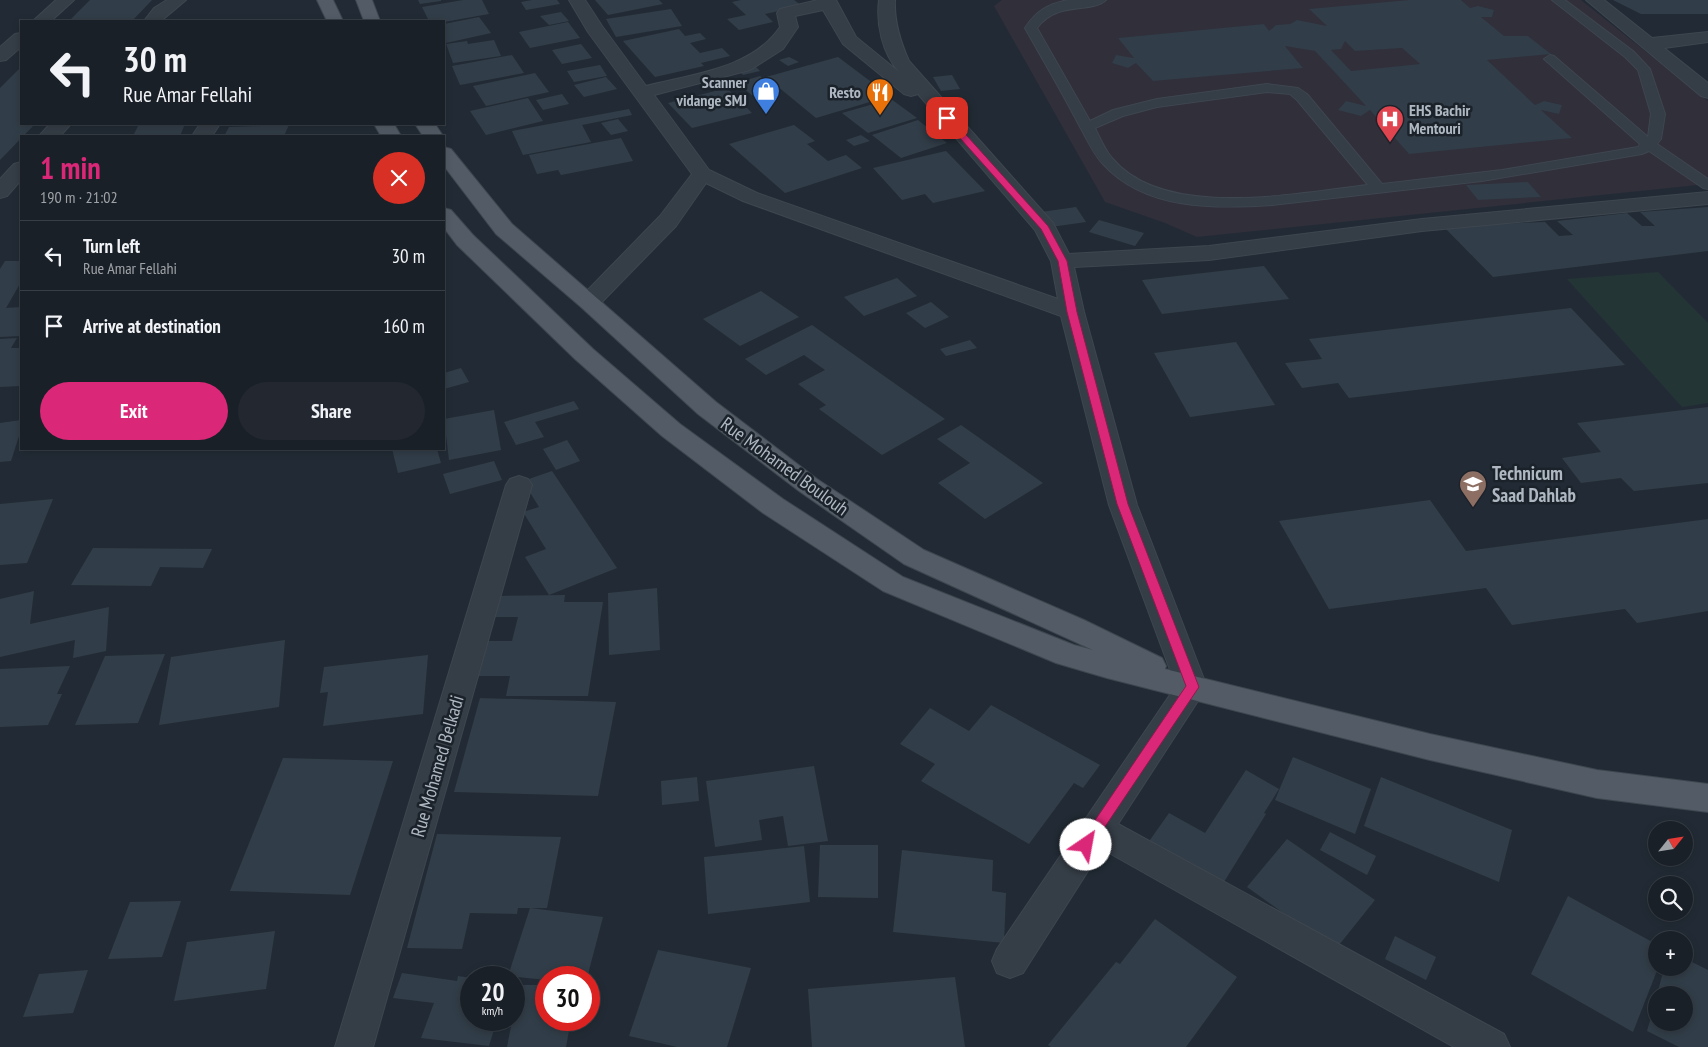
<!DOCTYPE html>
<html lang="en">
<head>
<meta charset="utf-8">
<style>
	:root { --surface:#1a2028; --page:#232830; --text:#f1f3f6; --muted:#9fa3a8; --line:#383e45; --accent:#db2777 }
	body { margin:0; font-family:"PT Sans Narrow",sans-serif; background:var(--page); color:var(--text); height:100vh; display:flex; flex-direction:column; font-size:19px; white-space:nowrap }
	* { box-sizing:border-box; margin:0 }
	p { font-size:16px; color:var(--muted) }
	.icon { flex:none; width:28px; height:28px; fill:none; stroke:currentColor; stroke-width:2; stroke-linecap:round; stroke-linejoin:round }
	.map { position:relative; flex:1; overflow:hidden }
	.details { position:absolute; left:20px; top:135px; width:425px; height:315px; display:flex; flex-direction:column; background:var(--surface); border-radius:0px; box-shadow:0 2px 8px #0003,0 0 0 1px var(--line) }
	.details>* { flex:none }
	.banner { position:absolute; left:20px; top:20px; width:425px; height:105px; border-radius:0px; box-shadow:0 2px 8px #0003,0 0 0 1px var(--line); background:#1a2028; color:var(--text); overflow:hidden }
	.needle { width:32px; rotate:60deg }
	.buttons { position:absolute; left:1648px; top:821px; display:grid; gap:10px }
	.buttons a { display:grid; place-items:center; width:45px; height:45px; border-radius:50%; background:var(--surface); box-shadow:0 2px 8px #0003,0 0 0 1px var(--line); font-size:25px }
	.speed { position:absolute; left:460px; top:966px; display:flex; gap:10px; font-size:25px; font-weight:700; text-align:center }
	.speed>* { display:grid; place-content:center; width:65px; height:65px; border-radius:50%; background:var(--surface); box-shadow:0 2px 8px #0003,0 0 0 1px var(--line); line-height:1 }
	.speed small { font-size:12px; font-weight:400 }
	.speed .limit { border:8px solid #d22; background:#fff; color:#111 }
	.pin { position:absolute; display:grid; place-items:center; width:42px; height:42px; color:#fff; margin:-21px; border-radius:10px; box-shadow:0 2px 8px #0006 }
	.me { position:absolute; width:55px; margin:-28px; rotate:33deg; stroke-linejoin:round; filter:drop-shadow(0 0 4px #0008) }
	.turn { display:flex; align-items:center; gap:18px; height:105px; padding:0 20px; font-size:22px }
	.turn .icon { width:65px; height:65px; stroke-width:2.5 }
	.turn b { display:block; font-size:35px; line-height:42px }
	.round { display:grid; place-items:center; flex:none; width:52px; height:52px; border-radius:26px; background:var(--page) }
	.summary { display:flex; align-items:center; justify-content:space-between; height:85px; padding:0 20px }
	h1 { font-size:30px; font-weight:700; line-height:38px; color:var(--accent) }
	.action { display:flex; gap:10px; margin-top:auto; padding:10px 20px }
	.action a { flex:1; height:58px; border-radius:30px; background:var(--accent); color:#fff; font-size:20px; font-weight:700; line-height:58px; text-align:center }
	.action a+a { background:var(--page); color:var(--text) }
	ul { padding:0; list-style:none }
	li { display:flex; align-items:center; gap:15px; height:70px; padding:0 20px; border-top:1px solid var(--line) }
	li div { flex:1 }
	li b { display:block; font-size:19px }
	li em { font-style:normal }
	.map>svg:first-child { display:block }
	.medical { fill:#302f3a }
	.green { fill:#243536 }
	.building { fill:#313d48; fill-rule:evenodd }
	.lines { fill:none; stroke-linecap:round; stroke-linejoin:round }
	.lane-casing { stroke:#3e464f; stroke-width:2 }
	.street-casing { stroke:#3e464f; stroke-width:2 }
	.primary-casing { stroke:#3e464f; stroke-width:2 }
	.lane { fill:#353d46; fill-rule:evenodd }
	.street { fill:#353d46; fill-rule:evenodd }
	.primary { fill:#535c66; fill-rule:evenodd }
	.route { fill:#db2777; stroke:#8e194d }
	.labels { text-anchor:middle; stroke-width:5; stroke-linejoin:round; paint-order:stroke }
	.far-poi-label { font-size:16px; font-weight:bold; fill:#afb8c2; stroke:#1b222a; text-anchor:end }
	.street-label { font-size:19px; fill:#afb8c2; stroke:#1b222a }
	.poi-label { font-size:19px; font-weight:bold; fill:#afb8c2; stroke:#1b222a; text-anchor:start }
</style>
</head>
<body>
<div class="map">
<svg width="1708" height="1047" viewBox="0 0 1708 1047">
	<rect width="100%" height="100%" fill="#222b35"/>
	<path class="medical" d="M1002,0H1581L1708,101V184L1197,237L1165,223L1105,202L994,6Z"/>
	<path class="green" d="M1658,272L1708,323V403L1682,407L1567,279Z"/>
	<g class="building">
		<path d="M90,0H152L132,21H69Z"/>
		<path d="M418,0H441V1L420,4Z"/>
		<path d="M463,0H482L489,14L444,22L429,21L422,7Z"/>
		<path d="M532,0H557L560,4L526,10L521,2Z"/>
		<path d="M595,0H659L663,4L608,15Z"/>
		<path d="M741,0H794L802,6L765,14L773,22L739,30L727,19L746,15L732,2Z"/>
		<path d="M1409,0H1461L1470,8L1478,6L1494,10L1492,17H1481L1504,36H1528L1551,54L1487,60L1535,105L1544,101L1562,105L1559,114L1541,110L1572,138L1409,154L1370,110L1361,116L1338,110L1346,101L1366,106L1315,51L1285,46L1303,68L1153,81L1136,63L1128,68L1112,63L1116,55L1134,58L1118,38L1264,24L1269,31L1276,25L1290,24L1297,20L1327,26L1309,9ZM1345,41L1355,51L1402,48L1420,64L1351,71L1331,50L1341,49Z"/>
		<path d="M1613,0H1708V14H1641Z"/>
		<path d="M671,9L682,26L616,37L606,19Z"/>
		<path d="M561,12L569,21L549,25L540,16Z"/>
		<path d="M479,17L491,33L446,43L444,39V24Z"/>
		<path d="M568,22L580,38L530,48L519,32Z"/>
		<path d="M679,29L685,36L700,33L706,39L690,43L700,53L722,48L730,56L701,63L704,66L655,77L623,41Z"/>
		<path d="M494,40L501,56L453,63L446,44L467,41L468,44Z"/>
		<path d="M581,44L592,58L562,64L552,50Z"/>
		<path d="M512,55L524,73L460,85L452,66Z"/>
		<path d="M789,57L799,62L788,66L779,60Z"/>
		<path d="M838,57L890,96L816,118L766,77Z"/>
		<path d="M600,65L607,76L574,82L567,71Z"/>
		<path d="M21,67V124H35L0,160V88Z"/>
		<path d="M756,67L760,71L743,75L739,71Z"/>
		<path d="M535,73L549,92L486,106L473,86Z"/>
		<path d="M952,75L960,89L941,91L933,77Z"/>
		<path d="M760,76L777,90L754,97L737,83Z"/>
		<path d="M606,77L617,89L584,97L574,85Z"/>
		<path d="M727,88L752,113L692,128L668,103Z"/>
		<path d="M562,94L569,104L543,110L536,100Z"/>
		<path d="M528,98L543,121L486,135L470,111Z"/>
		<path d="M891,99L917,118L868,133L842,113Z"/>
		<path d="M629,109L632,115L582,125L591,142L523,155L512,131Z"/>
		<path d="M618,119L628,131L611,135L601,123Z"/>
		<path d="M918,120L947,143L901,158L872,135Z"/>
		<path d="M139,124H185L180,136H133Z"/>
		<path d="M289,125L284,136H224L229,127Z"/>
		<path d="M794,125L815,141L807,144L828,161L846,155L862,168L785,193L729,144Z"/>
		<path d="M861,135L870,141L854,146L846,140Z"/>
		<path d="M621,138L633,161L561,175L558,170L537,174L529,155Z"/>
		<path d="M946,151L985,191L933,203L925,194L902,200L873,168Z"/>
		<path d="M1528,182L1541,197L1478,200L1466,185Z"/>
		<path d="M1076,207L1086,222L1051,227L1041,212Z"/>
		<path d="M1708,207V251L1493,277L1443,226L1545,222L1559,236L1573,235L1557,221L1627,213L1642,226H1655L1640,212Z"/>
		<path d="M1099,220L1144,233L1135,246L1089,232Z"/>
		<path d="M5,261H21V282L6,308L21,307V336L0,337V269Z"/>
		<path d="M1264,266L1289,299L1162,314L1142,280Z"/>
		<path d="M897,278L917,296L864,316L844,297Z"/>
		<path d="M761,291L799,317L740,346L703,319Z"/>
		<path d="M931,302L949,317L925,328L906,313Z"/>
		<path d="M1571,308L1625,365L1349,398L1338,383L1302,388L1285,363L1322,359L1309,339Z"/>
		<path d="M812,325L945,419L882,455L819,409L826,405L798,384L825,370L804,355L766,375L745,359Z"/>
		<path d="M17,338L11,348H21V386L0,387V339Z"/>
		<path d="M970,340L977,348L946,356L940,349Z"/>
		<path d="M1236,342L1275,405L1190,417L1154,353Z"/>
		<path d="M461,368L469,382L444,389V373Z"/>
		<path d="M574,401L579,409L535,422L544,437L516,445L504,422Z"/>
		<path d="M1708,407V483L1634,491L1621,478L1581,483L1562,458L1601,452L1577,423Z"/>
		<path d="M494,410L501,450L449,460L444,419Z"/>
		<path d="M21,420V430L11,461L0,462V423Z"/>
		<path d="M961,425L1043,483L985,519L938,483L970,463L937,439Z"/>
		<path d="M567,440L580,461L556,470L543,449Z"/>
		<path d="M392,449H437L441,463L398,473Z"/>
		<path d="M494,461L502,480L450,494L443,474Z"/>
		<path d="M552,471L617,568L549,595L525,557L546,549L523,512L539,507L523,481Z"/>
		<path d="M53,499L27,563L0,565V504Z"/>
		<path d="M1430,500L1466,551L1708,519V611L1637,623L1625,609L1512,625L1486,588L1329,609L1279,521Z"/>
		<path d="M93,548L212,549L203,568L160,567L151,586L71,585Z"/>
		<path d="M657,588L660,650L609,655L608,593Z"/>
		<path d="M34,591L30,624L109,607L106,651L73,658L75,640L0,657V599Z"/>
		<path d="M565,595L564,602H603L588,696H506L510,676H472L481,641H512L518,617H488L493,596Z"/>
		<path d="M285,640L279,707L159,725L171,657Z"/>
		<path d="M165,654L138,723L75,725L105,656Z"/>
		<path d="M428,655L423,714L323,726L328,692L320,693L324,667Z"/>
		<path d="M70,666L57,694H62L48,725L0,727V669Z"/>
		<path d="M480,698L616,702L598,796L454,792Z"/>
		<path d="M991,705L1100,765L1083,788L1074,783L1029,844L921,781L935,764L900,744L930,708L969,731Z"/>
		<path d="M1293,757L1371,789L1355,834L1275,800Z"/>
		<path d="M283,758L393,761L350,895L230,891Z"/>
		<path d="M814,766L828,841L788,846L783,816L759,820L762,840L715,847L706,781Z"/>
		<path d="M1246,770L1279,789L1264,813L1266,814L1219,890L1145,847L1169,813L1205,833Z"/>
		<path d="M697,777L699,801L662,805L661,781Z"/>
		<path d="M1381,777L1512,830L1499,882L1364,826Z"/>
		<path d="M1330,832L1376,856L1367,875L1320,850Z"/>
		<path d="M437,834L561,837L547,908H518L517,914L470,913L462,949L407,948Z"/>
		<path d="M1287,839L1375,900L1335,950L1247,887Z"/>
		<path d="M820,845H878V898L818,897Z"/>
		<path d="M804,846L810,902L708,914L704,857Z"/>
		<path d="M902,850L993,860L992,891L1006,893L1004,943L893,932Z"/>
		<path d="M1568,896L1656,944V968H1658L1633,1032L1531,974Z"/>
		<path d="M181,901L162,957L108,959L130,902Z"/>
		<path d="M530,908L603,917L587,978H546V980L508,976Z"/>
		<path d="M1155,919L1237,977L1186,1047H1051L1048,1045L1116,962L1120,964Z"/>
		<path d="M275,931L266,989L174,1001L187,942Z"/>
		<path d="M1395,936L1436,957L1426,980L1385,959Z"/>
		<path d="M658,950L751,968L727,1047H677L629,1036Z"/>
		<path d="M1684,958L1708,970V1047H1679L1647,1031L1656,999V1022H1684V995H1657L1664,968H1684Z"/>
		<path d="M88,970L73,1013L23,1017L39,974Z"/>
		<path d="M402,973L457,981L458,976L471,978V1020H497L489,1046L421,1038L434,1003L393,998Z"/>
		<path d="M955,977L965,1047H812L808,989Z"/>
		<path d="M519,985H546V1020H571L566,1047H507Z"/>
	</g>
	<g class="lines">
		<g class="lane-casing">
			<path id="lane" d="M1068,0H1106C1091,14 1058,0 1037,28L1090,121L1113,110L1157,99L1267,84L1298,88L1307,94L1382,184L1502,170L1638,147L1640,144L1544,59L1550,55L1554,56L1648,137L1651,114L1638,70L1625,57L1552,0H1565L1633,51L1650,69L1665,114L1661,139L1657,144L1708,179V189L1703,188L1649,151L1642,154L1482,181L1272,205C1214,209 1145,210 1103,164C1093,154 1086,137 1079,125C1062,92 1043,60 1025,28C1036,11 1048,4 1068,0ZM1267,92L1290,94L1297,100L1368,185C1297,193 1164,221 1112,158C1105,150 1100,138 1095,128L1123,116L1157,107Z"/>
		</g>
		<g class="street-casing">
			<g id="street">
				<path d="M56,0H74L51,21H33Z"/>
				<path d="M167,0H186L161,21H144L154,8Z"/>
				<path d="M569,0H585L602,26L646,86C692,74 752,69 780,27L777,13L780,9L818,0H836L856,37L899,72C882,53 876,24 879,0H895C894,22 900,41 909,61L1053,223L1069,254L1209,246L1422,219L1708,192V204L1422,231L1209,260L1074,267L1084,312L1137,505L1207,687L1118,824L1504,1034L1510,1047H1454L1102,849L1023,973L1010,978L997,973L992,961L997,949L1176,686L1109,505L1061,316L743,201L706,183L676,226L597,307L589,309L581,307L578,302L581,297L660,216L692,174L588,32ZM823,10L843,44L904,94L911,96L918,94L1035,230L1051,261L1058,299L757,193L709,170L654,95L750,70L783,49L798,27L795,16Z"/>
				<path d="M1586,0H1604L1652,38L1708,32V42L1664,48L1708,83V98L1701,96Z"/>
				<path d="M21,33V47L6,60L0,61V47L15,34Z"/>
				<path d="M50,124H71L60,136H39Z"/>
				<path d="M200,124H220L212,136H192Z"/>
				<path d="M21,162V180L7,196L0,198V179L14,164Z"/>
				<path d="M519,476L528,479L532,485L373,1047H335L506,485L510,479Z"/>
			</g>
		</g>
		<g class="primary-casing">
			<g id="primary">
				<path d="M317,0H333L343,21H327Z"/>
				<path d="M356,0H372L380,21H364Z"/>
				<path d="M374,124H394L401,136H381Z"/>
				<path d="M415,124H435L443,136H423Z"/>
				<path d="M444,147L451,149L512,224L716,402L817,479L924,550L1084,620L1162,658L1166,666L1165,669L1430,734L1597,770L1708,784V812L1597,798L1430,760L1107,678L1056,663L883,591L763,513L662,436L575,359L457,245L444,228V208L451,210L473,235L593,349L680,424L783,499L903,577L1074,645L1093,650L904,564L799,491L698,414L581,307L496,234L444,166Z"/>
			</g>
		</g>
		<use href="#lane" class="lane"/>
		<use href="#street" class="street"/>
		<use href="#primary" class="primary"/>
	</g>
	<path class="route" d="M947,116L950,117L1048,226L1067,261L1077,312L1128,504L1199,687L1090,849L1086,851L1081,849L1078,845L1081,841L1186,686L1117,504L1067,312L1058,261L1041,229L944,120V117Z"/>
	<defs>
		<g id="shop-pin" transform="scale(1.4375)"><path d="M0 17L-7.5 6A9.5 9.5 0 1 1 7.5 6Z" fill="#3f7fe0" stroke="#1b222a"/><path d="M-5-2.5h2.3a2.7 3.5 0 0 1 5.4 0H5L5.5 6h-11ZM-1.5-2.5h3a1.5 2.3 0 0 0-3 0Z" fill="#fff"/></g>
		<g id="restaurant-pin" transform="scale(1.4375)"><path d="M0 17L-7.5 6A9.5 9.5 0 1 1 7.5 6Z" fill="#e8710a" stroke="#1b222a"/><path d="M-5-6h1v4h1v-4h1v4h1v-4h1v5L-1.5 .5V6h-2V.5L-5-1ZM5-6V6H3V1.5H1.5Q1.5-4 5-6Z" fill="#fff"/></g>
		<g id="hospital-pin" transform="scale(1.4375)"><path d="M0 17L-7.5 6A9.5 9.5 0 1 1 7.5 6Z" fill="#e0444e" stroke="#1b222a"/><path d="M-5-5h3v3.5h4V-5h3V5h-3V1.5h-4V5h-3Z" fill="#fff"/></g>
		<g id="school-pin" transform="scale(1.4375)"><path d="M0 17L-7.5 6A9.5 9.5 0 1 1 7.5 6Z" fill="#8d6e63" stroke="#1b222a"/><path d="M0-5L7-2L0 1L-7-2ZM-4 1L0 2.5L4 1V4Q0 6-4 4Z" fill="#fff"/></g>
	</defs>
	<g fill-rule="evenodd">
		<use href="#shop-pin" x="766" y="91"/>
		<use href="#restaurant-pin" x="880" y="92"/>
		<use href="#hospital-pin" x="1390" y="119"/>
		<use href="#school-pin" x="1473" y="484"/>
	</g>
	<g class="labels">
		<g class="far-poi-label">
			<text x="747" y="88">Scanner<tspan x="747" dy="18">vidange SMJ</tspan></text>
			<text x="861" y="98">Resto</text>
			<text x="1409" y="116" text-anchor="start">EHS Bachir<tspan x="1409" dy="18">Mentouri</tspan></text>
		</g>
		<g class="street-label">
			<text transform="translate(785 466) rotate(36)" y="7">Rue Mohamed Boulouh</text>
			<text transform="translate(437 766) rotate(-74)" y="7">Rue Mohamed Belkadi</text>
		</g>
		<g class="poi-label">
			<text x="1492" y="480">Technicum<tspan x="1492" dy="22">Saad Dahlab</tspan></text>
		</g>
	</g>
</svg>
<div class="buttons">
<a><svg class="needle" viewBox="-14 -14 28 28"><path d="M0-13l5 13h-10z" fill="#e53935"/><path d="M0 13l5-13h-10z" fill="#9fa3a8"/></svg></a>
<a><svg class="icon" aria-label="search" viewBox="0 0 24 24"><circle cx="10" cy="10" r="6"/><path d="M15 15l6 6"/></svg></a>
<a>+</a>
<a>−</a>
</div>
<div class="speed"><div>20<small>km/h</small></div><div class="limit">30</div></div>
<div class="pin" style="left:947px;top:118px;background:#d93025"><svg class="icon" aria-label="arrive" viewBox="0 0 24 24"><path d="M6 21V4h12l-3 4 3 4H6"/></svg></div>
<svg class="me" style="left:1086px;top:845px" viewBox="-20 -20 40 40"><circle r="19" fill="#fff"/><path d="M0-13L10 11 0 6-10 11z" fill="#db2777"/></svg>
<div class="banner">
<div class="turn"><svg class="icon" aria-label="left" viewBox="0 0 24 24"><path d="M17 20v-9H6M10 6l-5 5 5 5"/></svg><div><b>30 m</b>Rue Amar Fellahi</div></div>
</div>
<section class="details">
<div class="summary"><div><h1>1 min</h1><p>190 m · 21:02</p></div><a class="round" style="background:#d93025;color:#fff"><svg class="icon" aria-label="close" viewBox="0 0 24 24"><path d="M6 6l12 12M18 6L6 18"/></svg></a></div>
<ul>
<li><svg class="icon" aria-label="left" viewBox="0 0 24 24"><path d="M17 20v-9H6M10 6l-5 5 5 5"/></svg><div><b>Turn left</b><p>Rue Amar Fellahi</p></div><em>30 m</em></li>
<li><svg class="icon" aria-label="arrive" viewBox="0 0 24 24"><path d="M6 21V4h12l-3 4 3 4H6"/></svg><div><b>Arrive at destination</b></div><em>160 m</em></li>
</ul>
<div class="action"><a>Exit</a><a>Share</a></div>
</section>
</div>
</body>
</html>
